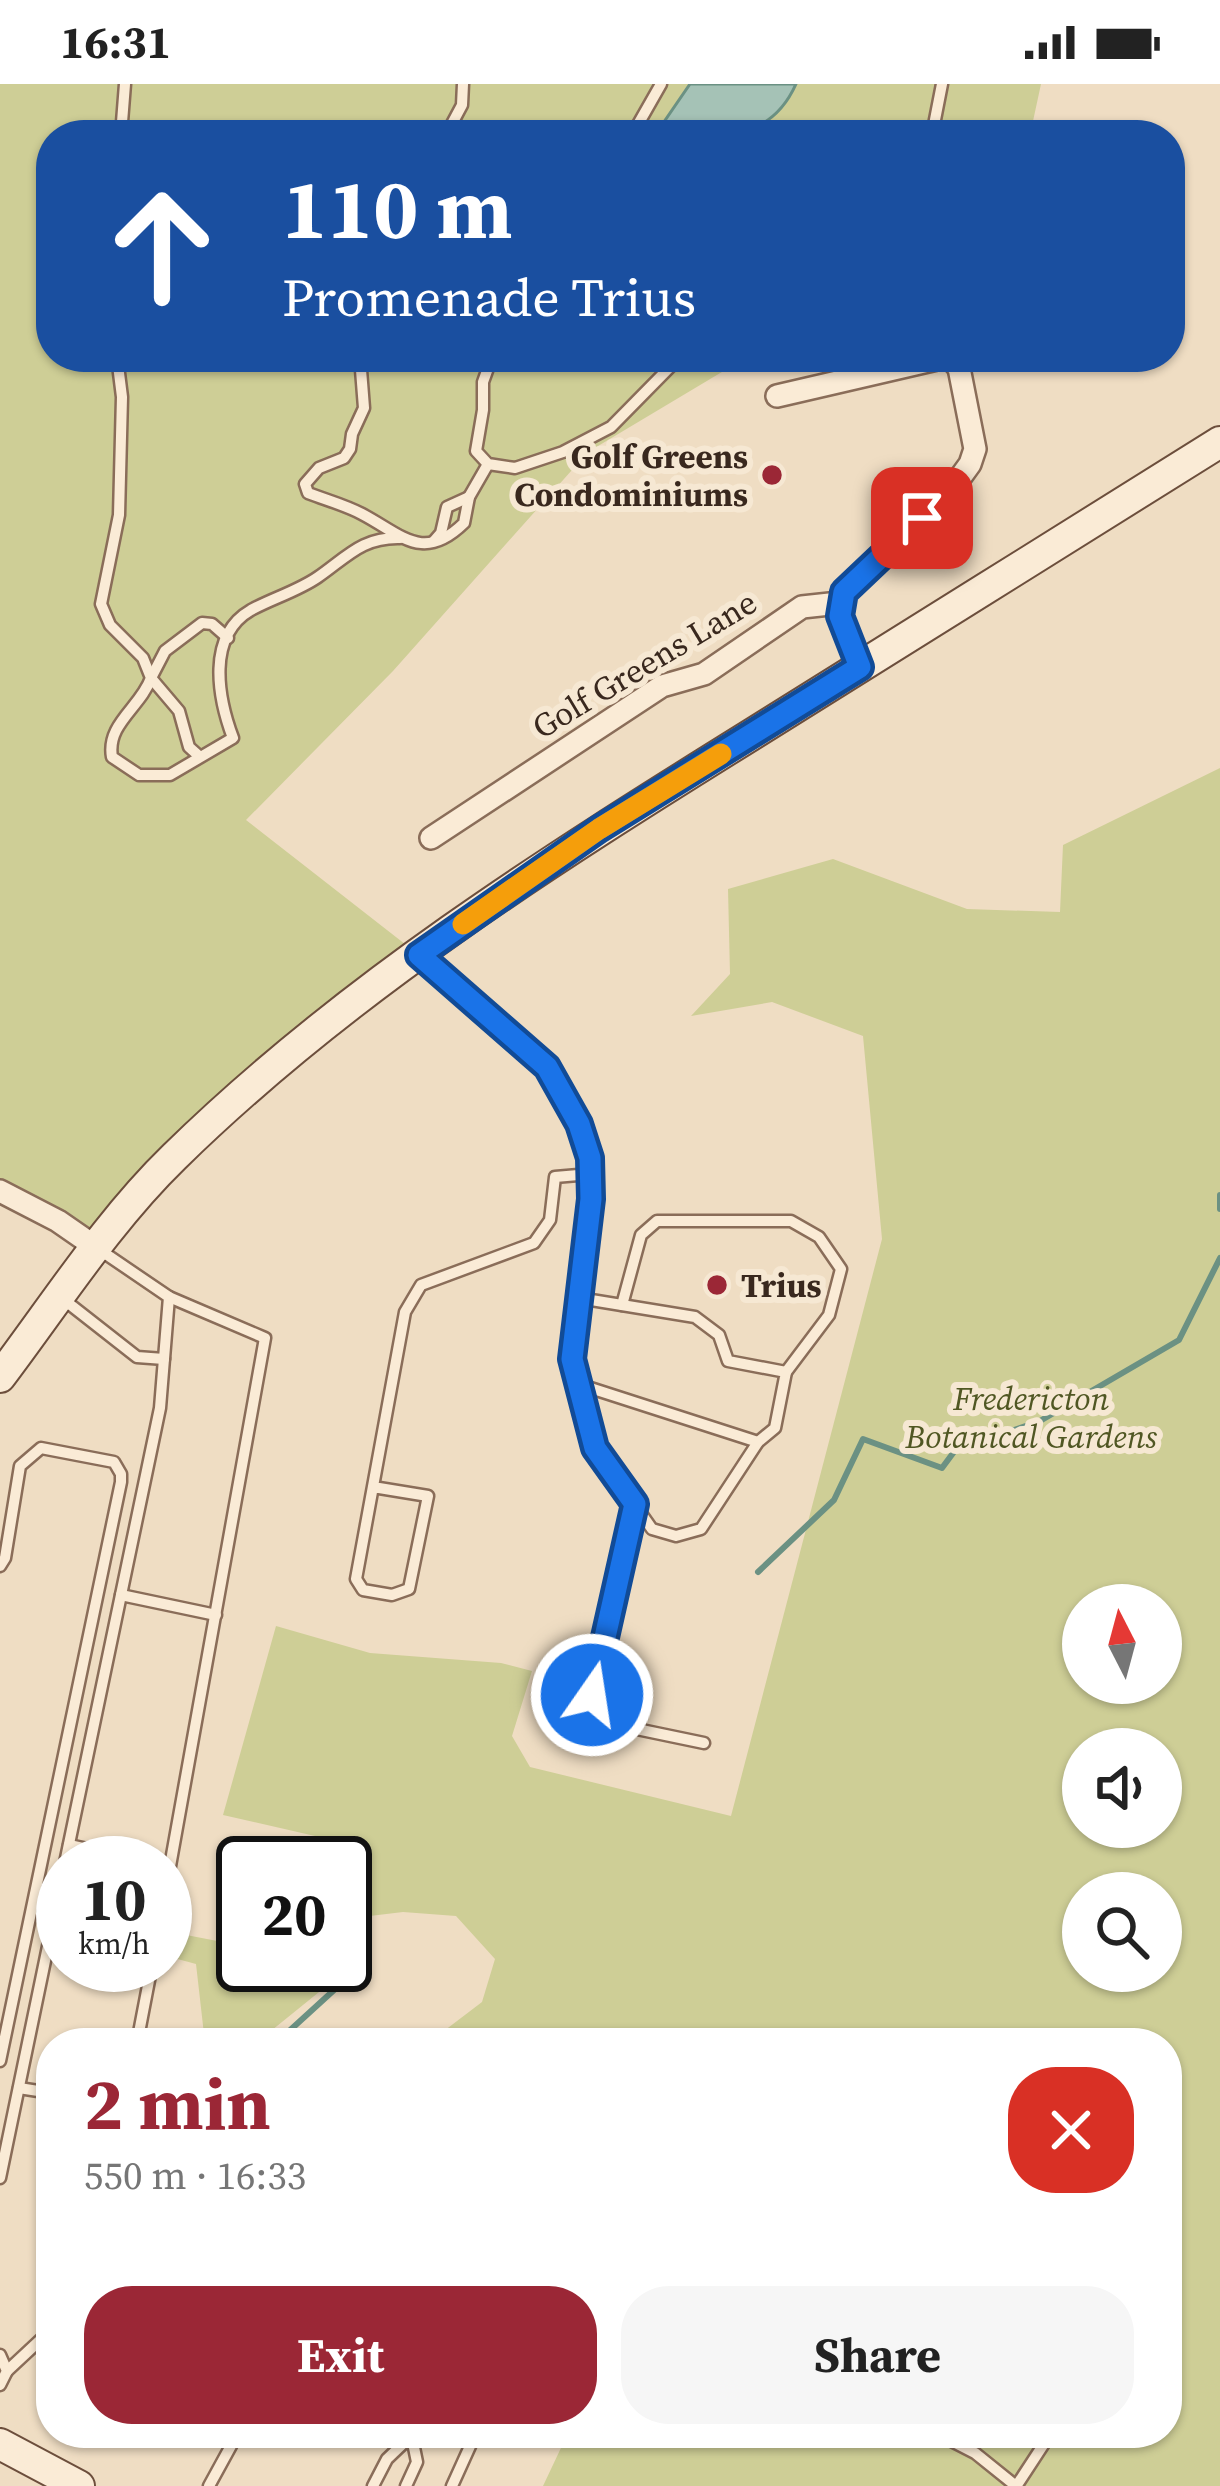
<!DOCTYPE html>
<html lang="en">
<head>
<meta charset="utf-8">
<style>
	:root { --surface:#fff; --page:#f6f6f6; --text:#222; --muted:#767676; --accent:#9b2736 }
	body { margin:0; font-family:"Source Serif 4",serif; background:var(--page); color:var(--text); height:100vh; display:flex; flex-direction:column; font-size:45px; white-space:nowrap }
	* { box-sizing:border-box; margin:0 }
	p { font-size:39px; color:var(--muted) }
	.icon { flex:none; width:66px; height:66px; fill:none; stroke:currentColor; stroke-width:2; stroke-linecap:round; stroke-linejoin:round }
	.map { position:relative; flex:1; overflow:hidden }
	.panel { position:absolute; left:36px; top:1944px; width:1146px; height:420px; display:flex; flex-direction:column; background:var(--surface); border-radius:48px; box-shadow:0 3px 9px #0004 }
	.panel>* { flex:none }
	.top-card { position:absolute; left:36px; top:36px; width:1149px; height:252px; border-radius:48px; box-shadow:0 3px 9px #0004; background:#1a4fa0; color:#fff; overflow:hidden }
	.needle { width:78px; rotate:354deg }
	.tools { position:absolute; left:1062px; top:1500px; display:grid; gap:24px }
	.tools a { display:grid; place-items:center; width:120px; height:120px; border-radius:50%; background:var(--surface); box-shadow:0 3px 9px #0004; font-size:60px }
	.speed { position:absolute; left:36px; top:1752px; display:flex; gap:24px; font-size:60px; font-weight:700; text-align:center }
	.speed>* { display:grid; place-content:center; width:156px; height:156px; border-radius:50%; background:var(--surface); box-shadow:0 3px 9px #0004; line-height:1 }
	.speed small { font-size:30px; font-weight:400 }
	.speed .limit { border:6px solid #111; border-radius:18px; background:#fff; color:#111 }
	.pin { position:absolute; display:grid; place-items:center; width:102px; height:102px; color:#fff; margin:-51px; border-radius:24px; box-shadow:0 6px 18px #0006 }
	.me { position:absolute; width:132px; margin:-66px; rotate:13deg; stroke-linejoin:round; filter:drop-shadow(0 0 9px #0008) }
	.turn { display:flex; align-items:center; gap:42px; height:252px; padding:0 48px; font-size:54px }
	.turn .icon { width:156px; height:156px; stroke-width:2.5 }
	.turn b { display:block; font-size:84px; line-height:102px }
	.round { display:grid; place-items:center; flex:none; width:126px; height:126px; border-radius:48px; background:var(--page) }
	.head { display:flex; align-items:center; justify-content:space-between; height:204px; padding:0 48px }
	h1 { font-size:72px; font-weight:700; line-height:90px; color:var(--accent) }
	.action { display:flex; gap:24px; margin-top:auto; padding:24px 48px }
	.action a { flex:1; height:138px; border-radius:48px; background:var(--accent); color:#fff; font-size:48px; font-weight:700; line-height:138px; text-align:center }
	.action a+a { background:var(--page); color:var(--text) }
	.status { display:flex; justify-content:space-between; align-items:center; height:84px; padding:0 60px; background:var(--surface); direction:ltr }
	.status svg { height:33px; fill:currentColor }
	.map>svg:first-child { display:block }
	.green { fill:#cece96; fill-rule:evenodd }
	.water { fill:#a5c2b6; stroke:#6b9183; stroke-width:3 }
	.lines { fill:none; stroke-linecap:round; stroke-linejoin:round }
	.stream { stroke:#6b9183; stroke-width:6 }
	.lane-casing { stroke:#8a6d59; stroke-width:15 }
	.street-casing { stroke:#8a6d59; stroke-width:26 }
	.secondary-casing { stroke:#6c4e3c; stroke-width:34 }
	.lane { stroke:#faebd6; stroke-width:10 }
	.street { stroke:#faebd6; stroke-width:21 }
	.secondary { stroke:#faebd6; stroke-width:30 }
	.route-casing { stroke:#114b97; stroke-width:30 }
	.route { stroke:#1a73e8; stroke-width:21 }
	.slow { stroke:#f59e0b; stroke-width:21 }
	.poi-dot { fill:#9b2736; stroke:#f6e8d3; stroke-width:4.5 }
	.labels { text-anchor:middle; stroke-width:12; stroke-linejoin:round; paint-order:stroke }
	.poi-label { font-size:33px; font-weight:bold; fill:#39281e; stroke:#f6e8d3; text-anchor:end }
	.street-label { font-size:33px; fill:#39281e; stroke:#f6e8d3 }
	.park-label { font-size:33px; font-style:italic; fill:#505723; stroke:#f6e8d3 }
</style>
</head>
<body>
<div class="status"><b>16:31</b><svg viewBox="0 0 49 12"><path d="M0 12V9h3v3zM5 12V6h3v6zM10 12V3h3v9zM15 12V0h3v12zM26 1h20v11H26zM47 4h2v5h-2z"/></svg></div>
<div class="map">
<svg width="1220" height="2402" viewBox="0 0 1220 2402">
	<rect width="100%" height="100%" fill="#efddc3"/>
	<g class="green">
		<path d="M0,0H1041L1030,51H51V273H747L588,368L393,587L246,736L419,871L269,984L97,1164L0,1107Z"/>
		<path d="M1220,684V2402H543L568,2349H1167V1959H417L436,1953L482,1918L495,1875L456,1832L403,1828L353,1834L345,1830V1779H323L328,1755L223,1731L276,1542L370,1569L501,1579L532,1587L512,1652L530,1683L731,1732L882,1155L863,952L772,918L691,932L730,890L728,805L833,775L967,825L1060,828L1063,761ZM1083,1521H1161V1599H1083ZM1083,1665H1161V1743H1083ZM1083,1809H1161V1887H1083Z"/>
		<path d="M176,1849L243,1862V1881L350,1883L256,1959H205L196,1880L170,1873Z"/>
	</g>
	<path class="water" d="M690,0H796C768,63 712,51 655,51Z"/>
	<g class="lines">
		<g class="stream">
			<path d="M1220,1111V1125"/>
			<path d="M758,1488L834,1416L863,1355L942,1384L962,1357L992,1354L1040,1337L1179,1256L1220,1174"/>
			<path d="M276,1959L356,1886"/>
		</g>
		<g class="lane-casing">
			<g id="lane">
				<path d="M121,51L125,0"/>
				<path d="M446,51L462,21L463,0"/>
				<path d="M632,51L661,0"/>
				<path d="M932,51L942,0"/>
				<path d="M117,273L122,313L119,431L101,520L110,541L143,574L151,594C141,623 106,640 112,673L139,691H170L233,654C218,614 206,552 251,526C273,514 298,507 318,493C347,473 362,453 400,454"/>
				<path d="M360,273L364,324L352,350L350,365L344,374L319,384L305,400L308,409C326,416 345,421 362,430C402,451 423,479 464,439L469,413L488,380"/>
				<path d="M492,273L483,298V326L476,367L488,380L515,384L563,368L611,343L671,282L675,273"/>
				<path d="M434,457L441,449L447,423L469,413"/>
				<path d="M199,672L189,663L179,627L151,594L165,567L202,539L212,540L228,554"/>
				<path d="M579,1214L695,1233L719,1251L728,1277L786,1288L775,1344L758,1358L701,1445L676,1452L652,1445L595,1364L584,1321"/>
				<path d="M63,1215L137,1273L164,1275"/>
				<path d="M622,1221L641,1151L657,1137H791L819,1153L841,1185L829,1231L786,1288"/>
				<path d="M581,1301L758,1358"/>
				<path d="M373,1403L428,1412L409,1505L392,1511L363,1506L356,1495L405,1228L421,1201L534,1159L550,1136L555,1093L590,1090"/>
				<path d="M635,1420L593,1611L603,1638L704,1659"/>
				<path d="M0,1482L5,1474L20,1382L41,1364L114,1378L121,1390V1398L0,1977"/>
				<path d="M121,1511L216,1531"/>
				<path d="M69,1761L153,1779"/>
				<path d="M65,1779L160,1324L169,1213L97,1164"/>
				<path d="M165,1810L265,1254L169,1213"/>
				<path d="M137,1959L152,1881"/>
				<path d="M19,2004L51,2009"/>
				<path d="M0,2094L63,1790"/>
				<path d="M0,2271L7,2287L0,2301"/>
				<path d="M7,2287L51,2246"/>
				<path d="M534,2349H539"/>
				<path d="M936,2349L975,2369L1016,2402"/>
				<path d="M1017,2401L1051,2349"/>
				<path d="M209,2402L238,2349"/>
				<path d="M373,2402L387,2375L410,2353"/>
				<path d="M406,2402L417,2378L411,2349"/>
				<path d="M452,2402L476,2349"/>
			</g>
		</g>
		<g class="street-casing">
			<g id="street">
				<path d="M777,312L941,274L952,276L959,284L975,365L970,380L949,409L843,507L840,532L860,583"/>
				<path d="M431,754L662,602L704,590L802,523L839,519"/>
				<path d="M419,871L547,983L579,1040L590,1074L591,1115L572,1275L584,1321"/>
				<path d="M0,1107L58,1137L97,1164"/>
			</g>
		</g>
		<g class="secondary-casing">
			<g id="secondary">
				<path d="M0,1293C56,1219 108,1137 174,1073C344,906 550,776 751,651C907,553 1064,456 1220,358"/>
				<path d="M0,2360L79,2402"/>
			</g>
		</g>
		<use href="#lane" class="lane"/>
		<use href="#street" class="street"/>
		<use href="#secondary" class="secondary"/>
	</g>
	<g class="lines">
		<g class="route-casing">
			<path id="route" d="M592,1611L635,1420L595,1364L572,1275L591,1115L590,1074L579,1040L547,983L419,871L599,745L860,583L840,532L844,508L922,434"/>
		</g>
		<use href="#route" class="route"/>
		<path class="slow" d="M463,840L599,745L721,670"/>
	</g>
	<g class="poi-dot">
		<circle cx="772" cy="391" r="12"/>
		<circle cx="717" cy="1201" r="12"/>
	</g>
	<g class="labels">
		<g class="poi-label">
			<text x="748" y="384">Golf Greens<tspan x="748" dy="38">Condominiums</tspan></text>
			<text x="741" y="1213" text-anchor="start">Trius</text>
		</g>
		<g class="street-label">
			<text transform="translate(644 580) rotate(-31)" y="12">Golf Greens Lane</text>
		</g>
		<g class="park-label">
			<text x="1031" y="1326">Fredericton<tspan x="1031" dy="38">Botanical Gardens</tspan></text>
		</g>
	</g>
</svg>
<div class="tools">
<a><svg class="needle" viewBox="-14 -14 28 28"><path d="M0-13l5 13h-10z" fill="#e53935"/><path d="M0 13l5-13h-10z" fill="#767676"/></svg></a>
<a><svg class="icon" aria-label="sound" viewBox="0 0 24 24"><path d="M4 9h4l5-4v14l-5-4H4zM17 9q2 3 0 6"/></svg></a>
<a><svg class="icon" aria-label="search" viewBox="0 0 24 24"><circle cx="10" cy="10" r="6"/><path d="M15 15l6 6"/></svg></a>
</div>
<div class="speed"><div>10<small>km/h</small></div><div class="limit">20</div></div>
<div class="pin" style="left:922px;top:434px;background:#d93025"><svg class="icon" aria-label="arrive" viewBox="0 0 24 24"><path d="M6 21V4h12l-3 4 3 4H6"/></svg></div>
<svg class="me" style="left:592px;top:1611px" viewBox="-20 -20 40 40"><circle r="17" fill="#1a73e8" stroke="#fff" stroke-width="3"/><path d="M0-11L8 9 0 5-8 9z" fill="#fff"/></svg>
<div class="top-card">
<div class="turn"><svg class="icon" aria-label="ahead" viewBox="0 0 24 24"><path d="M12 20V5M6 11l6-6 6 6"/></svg><div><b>110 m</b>Promenade Trius</div></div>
</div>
<section class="panel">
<div class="head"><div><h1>2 min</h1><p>550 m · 16:33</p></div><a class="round" style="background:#d93025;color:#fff"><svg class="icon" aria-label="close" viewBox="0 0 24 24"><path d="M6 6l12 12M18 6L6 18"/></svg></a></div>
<div class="action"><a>Exit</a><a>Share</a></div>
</section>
</div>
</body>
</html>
